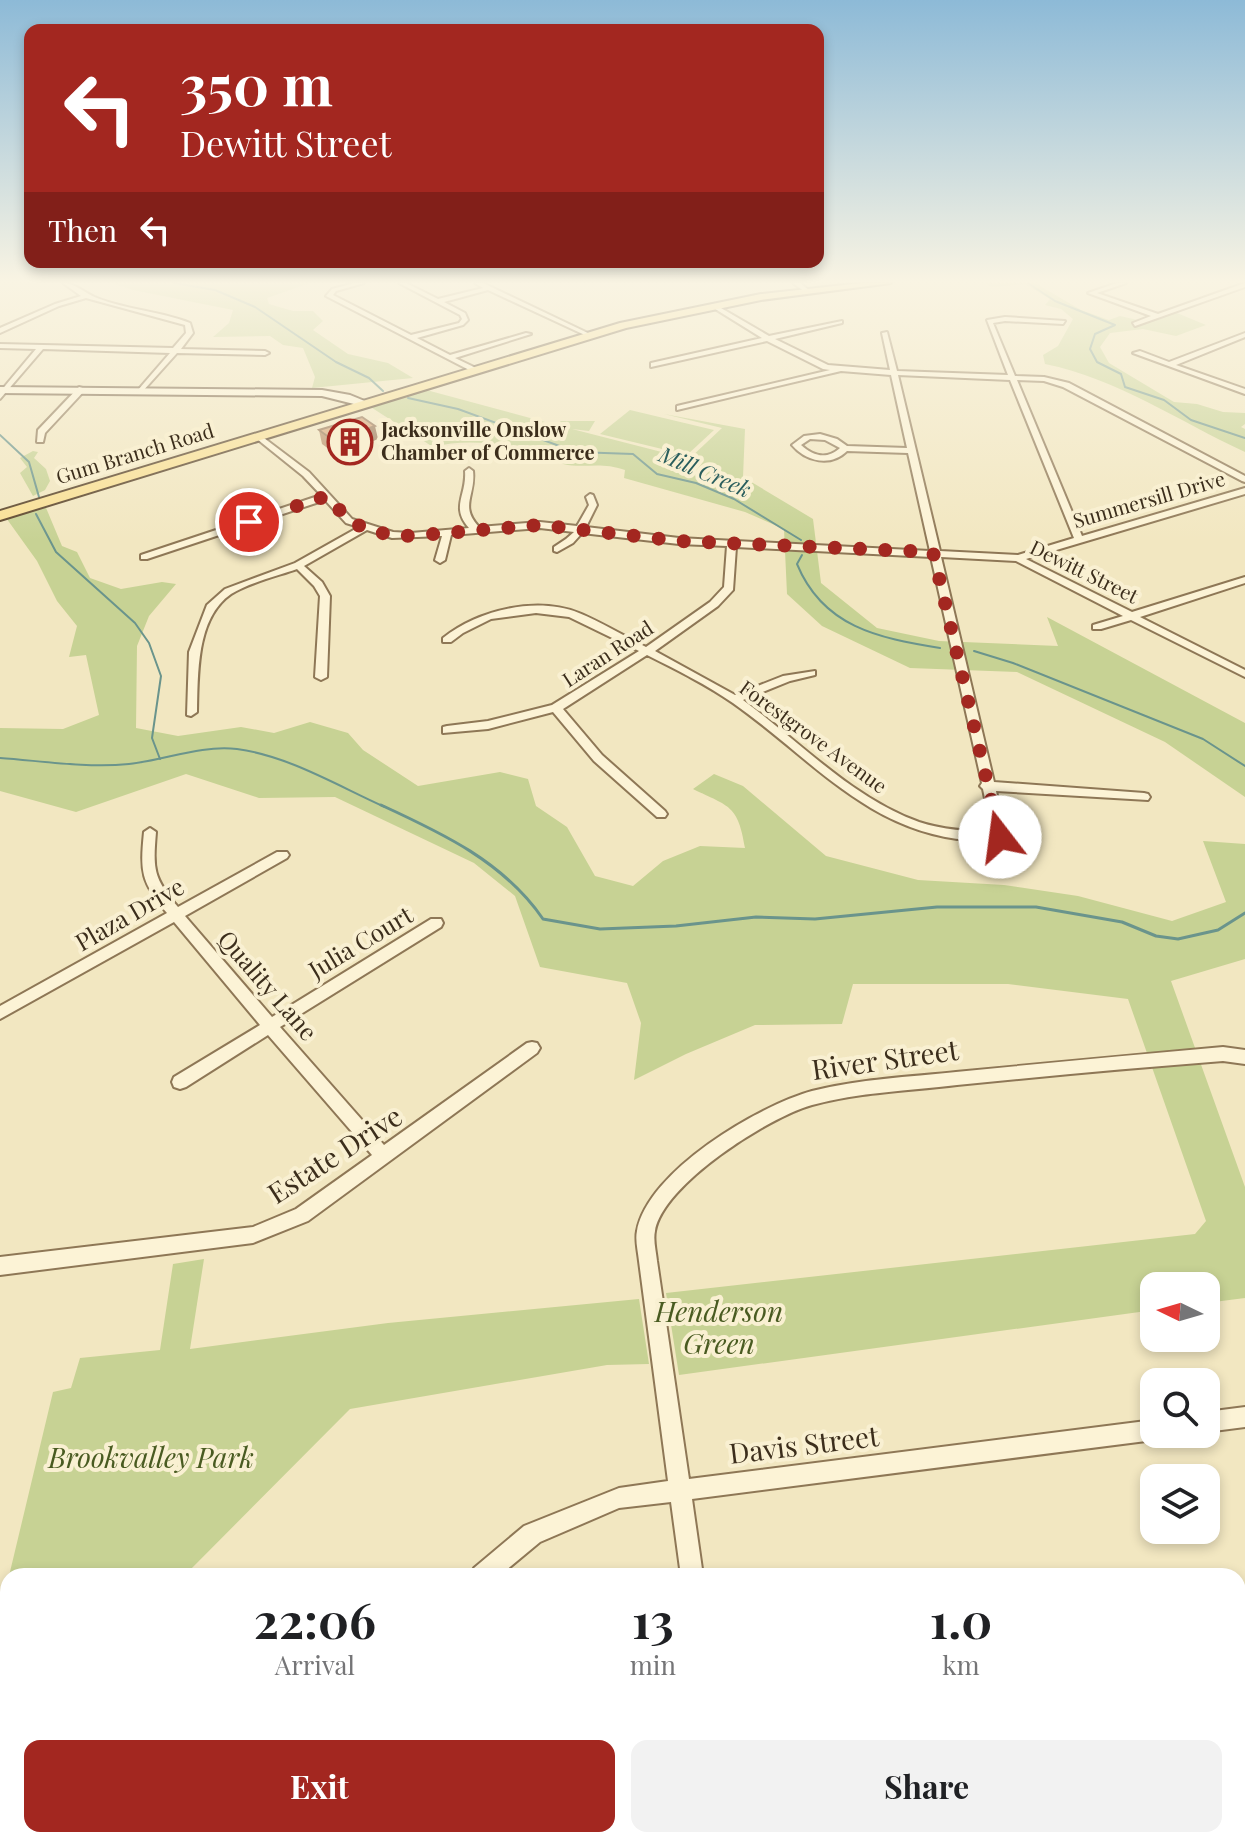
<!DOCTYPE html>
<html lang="en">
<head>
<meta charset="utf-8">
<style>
	:root { --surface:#fff; --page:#f2f2f2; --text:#202124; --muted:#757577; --accent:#a32720 }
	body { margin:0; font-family:"Playfair Display",serif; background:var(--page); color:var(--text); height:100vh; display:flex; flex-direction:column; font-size:30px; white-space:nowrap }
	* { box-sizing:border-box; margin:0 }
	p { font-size:26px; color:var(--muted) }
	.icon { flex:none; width:44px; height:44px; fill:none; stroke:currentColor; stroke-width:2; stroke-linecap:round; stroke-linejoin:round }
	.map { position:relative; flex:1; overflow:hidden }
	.side { position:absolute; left:0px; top:1568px; width:1246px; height:280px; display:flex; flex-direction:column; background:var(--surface); border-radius:24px 24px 0 0; box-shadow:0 4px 12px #0003 }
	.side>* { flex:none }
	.hud { position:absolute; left:24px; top:24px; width:800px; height:244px; border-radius:16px; box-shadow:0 4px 12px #0003; background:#a32720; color:#fff; overflow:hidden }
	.needle { width:52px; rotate:275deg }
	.buttons { position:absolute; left:1140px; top:1272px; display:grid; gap:16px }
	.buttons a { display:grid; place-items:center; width:80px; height:80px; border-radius:16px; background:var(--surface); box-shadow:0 4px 12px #0003; font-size:40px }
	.pin { position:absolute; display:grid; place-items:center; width:68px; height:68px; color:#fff; margin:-34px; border:4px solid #fff; border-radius:50%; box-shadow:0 2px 8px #0007 }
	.me { position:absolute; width:88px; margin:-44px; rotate:345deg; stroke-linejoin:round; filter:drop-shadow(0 0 6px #0008) }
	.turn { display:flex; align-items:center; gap:28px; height:168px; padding:0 24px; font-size:36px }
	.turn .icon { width:104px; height:104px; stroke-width:2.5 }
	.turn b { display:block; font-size:56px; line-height:68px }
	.then { display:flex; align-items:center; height:76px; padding:0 24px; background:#0003; gap:16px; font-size:30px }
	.eta { display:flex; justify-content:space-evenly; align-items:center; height:136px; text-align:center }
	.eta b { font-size:48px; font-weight:700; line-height:56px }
	.cta { display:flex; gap:16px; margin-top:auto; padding:16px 24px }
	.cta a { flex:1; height:92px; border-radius:16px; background:var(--accent); color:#fff; font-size:32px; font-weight:700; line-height:92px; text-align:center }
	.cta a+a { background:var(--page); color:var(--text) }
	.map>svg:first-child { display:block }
	.green { fill:#c7d294 }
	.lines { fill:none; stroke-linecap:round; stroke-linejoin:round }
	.stream-far1 { stroke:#6a948c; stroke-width:2 }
	.stream { stroke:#6a948c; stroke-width:3 }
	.street-casing { stroke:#8e7756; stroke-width:4 }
	.secondary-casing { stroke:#70583a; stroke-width:4 }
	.primary-casing { stroke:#5b452b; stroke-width:4 }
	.street { fill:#fcf3d6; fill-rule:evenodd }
	.secondary { fill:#fcf3d6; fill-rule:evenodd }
	.primary { fill:#f9e095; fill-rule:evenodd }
	.wall { fill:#b68a63 }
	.shaded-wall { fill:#947150 }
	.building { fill:#d4a173; stroke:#947150; stroke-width:2 }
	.route { stroke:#a32720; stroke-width:14; stroke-dasharray:0 25.2 }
	.labels { text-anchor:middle; stroke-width:8; stroke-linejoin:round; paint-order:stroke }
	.far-poi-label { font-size:20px; font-weight:bold; fill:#3c2e1c; stroke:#f9f0d2; text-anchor:start }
	.far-street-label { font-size:20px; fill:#3c2e1c; stroke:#f9f0d2 }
	.far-water-label { font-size:22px; font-style:italic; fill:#2a5e5d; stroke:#f9f0d2 }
	.street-label { font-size:24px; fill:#3c2e1c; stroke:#f9f0d2 }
	.near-street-label { font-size:28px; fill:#3c2e1c; stroke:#f9f0d2 }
	.near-park-label { font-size:28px; font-style:italic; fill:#495b21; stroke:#f9f0d2 }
</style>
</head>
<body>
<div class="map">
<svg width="1245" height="1848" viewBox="0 0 1245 1848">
	<rect width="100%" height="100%" fill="#f2e7c1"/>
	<g class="green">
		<path d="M112,283H310L267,298L269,304L293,311H313L323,321L313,330L348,354L388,363L413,378L312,388L315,377L303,348L283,345L270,336L213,337L229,323L233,310L133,290Z"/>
		<path d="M985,283H1035L1081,310L1109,320L1120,316L1142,321L1172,311L1206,325L1176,336L1143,329L1110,333L1100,347L1109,363L1174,402L1197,404L1223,412L1245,413V424L1241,427L1245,429V452C1178,421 1118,379 1045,364L1043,355L1058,346L1073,319L1061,309L1045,305L1050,299L1025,284L992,287Z"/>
		<path d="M419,388L556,425L561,421H595L589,431L572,429L689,459L722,428L664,414L745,429L743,477L813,519L821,583L877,628L939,641L1058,646L1047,617L1245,723V797L1165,742L1017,672L910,668L822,626L787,594L784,529L745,512L624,478L625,470C599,461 585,469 563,464C551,461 539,455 527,452C498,442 463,439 433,447L366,404Z"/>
		<path d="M630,410L714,430L687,455L600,434Z"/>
		<path d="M33,451L38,452L34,458L46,469L50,481L45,490L33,496L20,473L27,467L20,458Z"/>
		<path d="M44,503L62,546L77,552L90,578L121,589L162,582L176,584L149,616L137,646L136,728L178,736L241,727L274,733L310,722L348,733L363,750L418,786L500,772L528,779L536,806L567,827L595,876L633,886L663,861L700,846L745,848C738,805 730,807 693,789L714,774L743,786L826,856L918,880L1004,885L1078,896L1172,921L1226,902L1203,841L1245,844V959L1171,981L1245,1187V1298L1206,1303V1286H1154V1310L679,1375L666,1293L1195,1234L1206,1221L1128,999L1008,984H853L842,1024L755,1025L686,1054L634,1080L641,1023L627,983L540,967L515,896L474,863L335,797L259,798L186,774L76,812L0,791V728L63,729L99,715L86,655L69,657L77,626L57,601L37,561L4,515Z"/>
		<path d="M204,1259L190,1349L388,1323L639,1299L649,1364L607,1365L350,1409L184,1576H9L53,1392L71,1388L80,1358L160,1350L173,1264Z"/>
	</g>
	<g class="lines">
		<g class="stream-far1">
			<path d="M174,283L215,290L255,307L336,362L369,378L383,391"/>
			<path d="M1028,283L1055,301L1115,325L1095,334L1090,349L1097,362L1121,374L1125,387L1164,400L1191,420L1245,438"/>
			<path d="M408,398L458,409L576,452L633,454L657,474L696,483L734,499L801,540"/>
			<path d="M0,435L29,462L39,497"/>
			<path d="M36,514L56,552L135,623L149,643L161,676L152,738L160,759"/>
			<path d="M802,555L797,564C823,627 878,638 940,648"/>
			<path d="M974,651L1013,663L1203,739L1245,766"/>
			<path d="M0,758C42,761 86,768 129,764C166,760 199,745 237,749C289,756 338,786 385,807"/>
		</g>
		<path class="stream" d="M381,805C442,833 504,862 543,919L600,929L676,926L756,917L815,919L937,907H1036L1122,922L1156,936L1178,939L1218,930L1245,913"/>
		<g class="street-casing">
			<g id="street">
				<path d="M63,283C75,283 86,294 97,298C127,310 160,311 190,323L193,333L181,349L265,351L269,353L265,355L177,353L142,392L138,390L170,353L43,349L0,399V392L36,349L0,348V344L173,348L186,333L185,325L86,298L59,306L0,333V328L55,304L81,296Z"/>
				<path d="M355,283H364L336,291L333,295L411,335L459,323L462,319L460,315L399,283H406L438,299L483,288L475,283H483L592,335L587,336L488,290L444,302L465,313L468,320L463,325L417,338L450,355L526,333L531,334L455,358L478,369L479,371L475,373L326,296L332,289Z"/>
				<path d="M793,283H800L810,291L805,292Z"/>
				<path d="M1117,283H1126L1097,293L1158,314L1245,283V287L1135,326L1133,323L1151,316L1088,293Z"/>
				<path d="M714,304L769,336L842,321V323L775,339L828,365L890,370L882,333L887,332L897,371L1008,375L987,320L1005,317L1065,321L1063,324L1005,321L993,323L1015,376L1044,377L1069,383L1245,476V482L1242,481L1063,387L1044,381L1017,380L1082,536L1245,488V494L1026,559L1132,612L1245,577V583L1140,617L1245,670V677L1131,620L1101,629H1093V625L1123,616L1016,561L941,557L994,782L1144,793L1148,794L1150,797L1148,800L996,791L1006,837L1005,840C993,843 980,841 968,840C868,832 810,757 733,703C707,685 677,670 647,655L563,709L602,755L665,811L667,814L665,817H657L594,761L553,712L488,729L443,733V727L447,726L488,721L552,705L639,651L569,617L536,613L491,619L463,633L451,642H443V638C478,610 536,596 579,613C601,622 624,636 646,647L710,602L724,587L727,546L679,544L582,533L573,543L557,552L554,551V547L566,539L574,532L540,528L451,535L445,560L440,563L435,560L442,536L392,538L367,530L304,566L322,582L330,596L327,677L321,680L315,677L320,596L314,586L297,569C277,576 248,583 231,594C196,618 198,674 197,712L191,716L187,715L189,652L207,605L225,589L295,563L359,527L346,523L325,500L147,559H141V555L321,495L303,476L257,439L256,437L260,435L309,472L352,519L393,532L411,533L469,528C450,507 467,495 465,471L469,468L473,471C476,495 459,506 479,527L540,522L577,526L589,505L586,497L590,494L593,495L597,505L586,527L679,538L930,551L908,453L847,451C831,467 806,462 792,445L804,436L820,434L837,439L847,446L907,448L891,375L841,371L677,410V406L830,370L823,369L767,341L651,367V363L762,338L712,307ZM898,375L1010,380L1074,538L1018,555L940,551ZM810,439L825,440L840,448C827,460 813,456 801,445ZM736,547L931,557L982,783L980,786L983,789L992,832C968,831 943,830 919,822C852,798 799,741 743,700L790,681L815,675V671L783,676L735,695L655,651L718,606L733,590Z"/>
				<path d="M1245,333V337L1176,365L1245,389V394L1133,353L1140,351L1169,362Z"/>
				<path d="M79,387L86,389L45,433L43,442H37L38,430Z"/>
				<path d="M150,828L156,832C153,869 153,878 178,907L277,852H287L289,855L287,858L185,916L272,1017L431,919H441L443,923L441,927L280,1027L384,1145L527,1043L532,1042L537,1043L540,1048L537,1053L308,1221L253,1243L0,1275V1257L253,1227L296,1209L372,1155L268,1035L186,1087L180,1089L174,1087L172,1082L174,1077L260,1025L174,922L0,1019V1006L167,913C141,882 140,872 144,832Z"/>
				<path d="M1223,1047L1245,1050V1064L1223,1061C1134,1068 1045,1076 957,1085C909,1091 859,1092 812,1105C769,1117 663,1184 655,1231C653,1240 656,1251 657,1261L689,1479L1154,1420V1434H1162L1161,1437L1154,1440L692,1499L703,1576H681L671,1502L619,1508L540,1542L499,1576H471L474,1568L524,1526L619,1488L668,1481L639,1261C638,1251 635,1240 637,1231C648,1171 758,1106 812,1091C859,1079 909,1077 956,1072C1045,1063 1134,1055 1223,1047Z"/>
				<path d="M1245,1407V1427L1206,1432V1412Z"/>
				<path d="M1245,1808V1832L1238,1833V1809Z"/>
				<path d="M175,1840H210L207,1848H171Z"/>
				<path d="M715,1840H739L742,1848H716Z"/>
				<path d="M1060,1840H1131L1128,1848H1056Z"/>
			</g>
		</g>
		<g class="secondary-casing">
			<path id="secondary" d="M0,387L322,390L350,395L372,404L366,407L322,396L0,393Z"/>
		</g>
		<g class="primary-casing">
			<path id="primary" d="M862,283H891L761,300L626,328L0,520V511L620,323L761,294Z"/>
		</g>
		<use href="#street" class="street"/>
		<use href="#secondary" class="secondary"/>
		<use href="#primary" class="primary"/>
	</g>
	<path class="wall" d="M319,430L378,439L337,455L322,444Z"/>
	<path class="shaded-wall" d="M375,426L378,439L337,455L334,441Z"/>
	<path class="building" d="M362,417L375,426L334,441L319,430Z"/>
	<linearGradient id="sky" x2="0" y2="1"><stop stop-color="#8dbad7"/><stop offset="0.52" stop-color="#f9f4e3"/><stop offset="1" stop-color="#f9f4e3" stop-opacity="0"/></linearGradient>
	<rect width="1245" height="541" fill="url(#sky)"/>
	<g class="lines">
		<path class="route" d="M249,522L327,496C355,530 368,533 411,536L540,525L679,541L933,552L1000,837"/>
	</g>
	<defs>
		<g id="building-ring" transform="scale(2.3)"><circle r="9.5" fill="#f9f0d2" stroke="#a32720" stroke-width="1.5"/><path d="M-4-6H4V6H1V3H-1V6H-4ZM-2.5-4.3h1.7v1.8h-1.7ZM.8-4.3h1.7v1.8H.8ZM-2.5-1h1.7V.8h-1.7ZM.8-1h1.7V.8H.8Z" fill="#a32720"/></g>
	</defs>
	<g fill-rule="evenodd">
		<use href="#building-ring" x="350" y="442"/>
	</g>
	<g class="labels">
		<g class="far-poi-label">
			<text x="381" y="437">Jacksonville Onslow<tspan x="381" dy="23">Chamber of Commerce</tspan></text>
		</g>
		<g class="far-street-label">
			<text transform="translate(135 454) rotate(-17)" y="7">Gum Branch Road</text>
			<text transform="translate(1149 500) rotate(-16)" y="7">Summersill Drive</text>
			<text transform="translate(1084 572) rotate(26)" y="7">Dewitt Street</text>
			<text transform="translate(608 654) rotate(-33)" y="7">Laran Road</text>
			<text transform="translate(813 737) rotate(36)" y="7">Forestgrove Avenue</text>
		</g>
		<g class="far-water-label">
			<text transform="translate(705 472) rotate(23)" y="8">Mill Creek</text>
		</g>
		<g class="street-label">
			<text transform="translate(130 915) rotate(-30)" y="8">Plaza Drive</text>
			<text transform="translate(361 943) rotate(-31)" y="8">Julia Court</text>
			<text transform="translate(267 986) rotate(49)" y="8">Quality Lane</text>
		</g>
		<g class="near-street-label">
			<text transform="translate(885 1060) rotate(-8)" y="10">River Street</text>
			<text transform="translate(335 1155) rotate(-33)" y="10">Estate Drive</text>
			<text transform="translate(804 1445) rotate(-7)" y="10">Davis Street</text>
		</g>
		<g class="near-park-label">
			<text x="719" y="1322">Henderson<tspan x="719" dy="32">Green</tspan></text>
			<text x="151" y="1468">Brookvalley Park</text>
		</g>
	</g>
</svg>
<div class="buttons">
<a><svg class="needle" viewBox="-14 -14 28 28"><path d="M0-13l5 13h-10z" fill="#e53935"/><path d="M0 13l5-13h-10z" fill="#757577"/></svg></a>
<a><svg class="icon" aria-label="search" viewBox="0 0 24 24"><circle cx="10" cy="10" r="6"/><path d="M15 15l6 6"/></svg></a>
<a><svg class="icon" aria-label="layers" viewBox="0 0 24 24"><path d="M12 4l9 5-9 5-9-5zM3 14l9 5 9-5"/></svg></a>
</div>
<div class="pin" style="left:249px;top:522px;background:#d93025"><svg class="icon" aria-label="arrive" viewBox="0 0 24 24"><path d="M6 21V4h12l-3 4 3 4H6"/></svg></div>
<svg class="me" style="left:1000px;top:837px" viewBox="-20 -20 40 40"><circle r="19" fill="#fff"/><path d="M0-13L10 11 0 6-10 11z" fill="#a32720"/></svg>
<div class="hud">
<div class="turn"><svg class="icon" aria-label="left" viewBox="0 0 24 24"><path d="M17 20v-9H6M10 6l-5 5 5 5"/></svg><div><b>350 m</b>Dewitt Street</div></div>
<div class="then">Then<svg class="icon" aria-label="left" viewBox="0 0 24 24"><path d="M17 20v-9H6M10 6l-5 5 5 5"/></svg></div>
</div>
<section class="side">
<div class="eta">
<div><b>22:06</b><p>Arrival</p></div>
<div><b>13</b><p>min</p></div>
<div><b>1.0</b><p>km</p></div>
</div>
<div class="cta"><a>Exit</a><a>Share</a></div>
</section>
</div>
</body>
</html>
